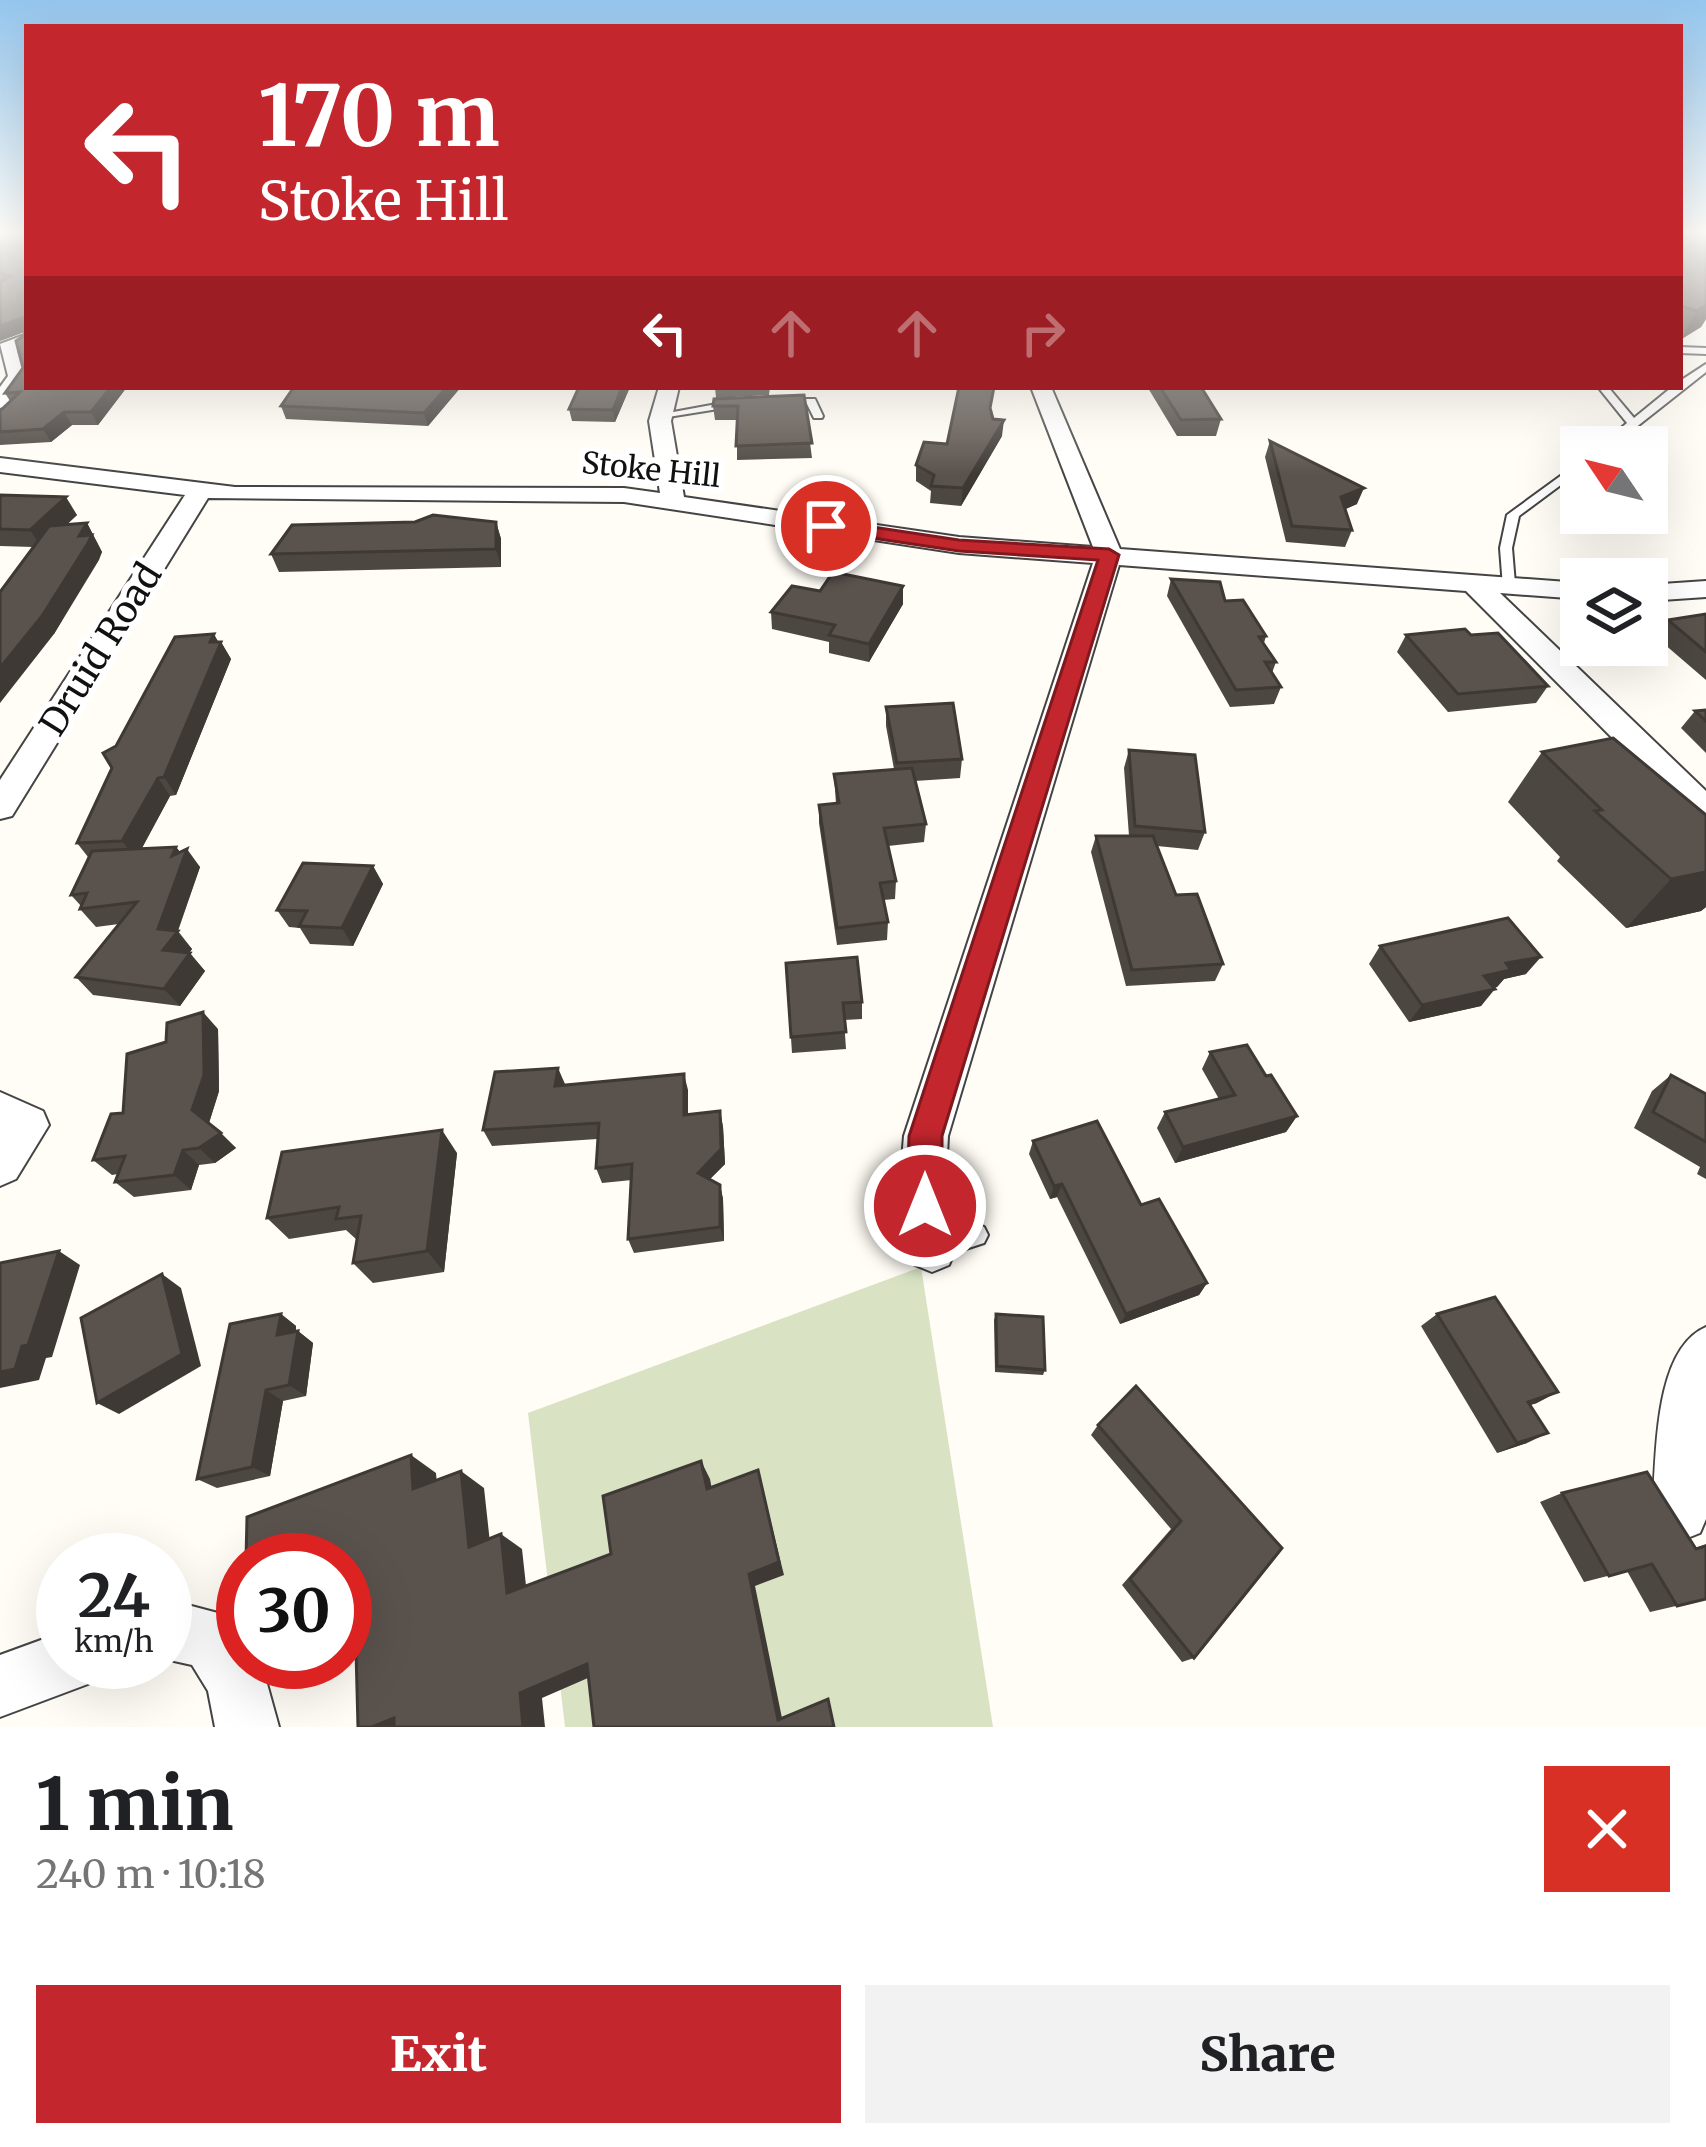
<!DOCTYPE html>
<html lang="en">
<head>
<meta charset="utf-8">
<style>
	:root { --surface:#fff; --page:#f2f2f2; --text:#202124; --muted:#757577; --accent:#c4262e }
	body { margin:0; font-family:Merriweather,serif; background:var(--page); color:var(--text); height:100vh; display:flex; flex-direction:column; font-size:45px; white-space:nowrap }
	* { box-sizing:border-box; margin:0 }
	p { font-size:39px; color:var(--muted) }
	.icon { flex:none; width:66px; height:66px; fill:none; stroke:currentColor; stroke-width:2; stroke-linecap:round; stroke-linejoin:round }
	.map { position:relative; height:1727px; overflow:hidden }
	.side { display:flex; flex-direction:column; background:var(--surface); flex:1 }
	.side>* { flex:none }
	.guide { position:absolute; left:24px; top:24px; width:1659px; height:366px; border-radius:0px; box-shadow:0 12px 48px #0002; background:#c4262e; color:#fff; overflow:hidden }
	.needle { width:78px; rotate:305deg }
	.fabs { position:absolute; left:1560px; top:426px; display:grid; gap:24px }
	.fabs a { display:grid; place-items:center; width:108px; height:108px; border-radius:0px; background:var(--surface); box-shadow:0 12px 48px #0002; font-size:60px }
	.speed { position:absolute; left:36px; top:1533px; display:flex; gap:24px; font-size:60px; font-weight:700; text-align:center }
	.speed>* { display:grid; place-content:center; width:156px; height:156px; border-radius:50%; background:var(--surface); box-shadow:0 12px 48px #0002; line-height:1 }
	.speed small { font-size:30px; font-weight:400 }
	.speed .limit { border:18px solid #d22; background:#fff; color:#111 }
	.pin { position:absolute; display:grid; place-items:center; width:102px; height:102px; color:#fff; margin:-51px; border:6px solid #fff; border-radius:50%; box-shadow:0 3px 12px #0007 }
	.me { position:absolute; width:132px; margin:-66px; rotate:0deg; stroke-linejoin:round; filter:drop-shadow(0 0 9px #0008) }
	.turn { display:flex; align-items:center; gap:42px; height:252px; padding:0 36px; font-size:54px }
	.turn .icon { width:156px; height:156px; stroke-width:2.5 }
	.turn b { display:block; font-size:84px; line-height:102px }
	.lanes { display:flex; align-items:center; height:114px; padding:0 36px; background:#0003; justify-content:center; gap:60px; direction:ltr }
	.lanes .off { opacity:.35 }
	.round { display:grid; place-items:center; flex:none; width:126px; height:126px; border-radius:0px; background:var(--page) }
	.headline { display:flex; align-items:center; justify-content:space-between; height:204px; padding:0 36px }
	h1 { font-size:72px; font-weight:800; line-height:90px }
	.button { display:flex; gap:24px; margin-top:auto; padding:24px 36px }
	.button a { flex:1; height:138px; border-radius:0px; background:var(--accent); color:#fff; font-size:48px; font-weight:800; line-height:138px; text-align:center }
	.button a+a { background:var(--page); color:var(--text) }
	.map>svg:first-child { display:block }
	.cemetery { fill:#d9e3c4 }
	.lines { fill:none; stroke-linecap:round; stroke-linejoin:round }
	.service-casing { stroke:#444; stroke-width:4 }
	.minor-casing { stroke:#444; stroke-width:4 }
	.service { fill:#fff; fill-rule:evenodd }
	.minor { fill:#fff; fill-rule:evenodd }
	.wall { fill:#4d4742 }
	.shaded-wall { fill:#3f3936 }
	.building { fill:#5a524d; stroke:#3f3936; stroke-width:3 }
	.route { fill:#c4262e; stroke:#7f191e; stroke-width:3 }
	.labels { text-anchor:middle; stroke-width:12; stroke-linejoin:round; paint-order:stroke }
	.far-street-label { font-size:30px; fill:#111; stroke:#fff }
	.street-label { font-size:36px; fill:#111; stroke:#fff }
</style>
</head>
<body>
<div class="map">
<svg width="1706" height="1727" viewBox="0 0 1706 1727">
	<rect width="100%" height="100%" fill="#fffdf5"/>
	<path class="cemetery" d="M921,1267L993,1727H565L528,1413Z"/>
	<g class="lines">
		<g class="service-casing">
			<g id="service">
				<path d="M1680,347L1706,348V354L1680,353Z"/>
				<path d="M1706,364V372L1611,447H1598L1627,423L1598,387H1608L1634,418L1672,387H1680V381Z"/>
				<path d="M815,399L823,416L822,418H814L807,404L785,405L780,402L785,399Z"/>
				<path d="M733,401L738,404L737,406L662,418L657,415Z"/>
				<path d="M1581,461V470L1519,516L1512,548L1515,584L1513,587H1503L1500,548L1507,515Z"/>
				<path d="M976,1223L984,1227L988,1235L984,1243L932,1260L923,1257L920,1248L923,1239Z"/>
			</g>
		</g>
		<g class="minor-casing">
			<g id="minor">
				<path d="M27,334V347L17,351L27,378L7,406L0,408V387L8,376L0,344Z"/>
				<path d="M659,387H679L671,421L684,497L959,537L1093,547L1031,387H1051L1120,549L1581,583V599L1500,593L1706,791V823L1694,820L1466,591L1119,565L948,1136L945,1195L956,1248L949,1265L932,1272L915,1265C897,1223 900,1181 904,1136L1093,563L959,553L624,502L208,498L12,816L0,819V780L185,495L0,472V458L235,487L624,488L660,493L649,421Z"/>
				<path d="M1706,581V597L1647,601V585Z"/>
				<path d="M0,1092L43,1111L49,1125L16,1179L0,1186Z"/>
				<path d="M1706,1327V1519L1700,1533L1680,1541L1660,1533L1652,1513C1657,1461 1652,1350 1706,1327Z"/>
				<path d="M165,1599L233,1617L243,1633V1662H261L279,1727H215L208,1691L192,1665L165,1659Z"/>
				<path d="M63,1632V1662H97L88,1684L0,1717V1655Z"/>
			</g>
		</g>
		<use href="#service" class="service"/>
		<use href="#minor" class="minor"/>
	</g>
	<g class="wall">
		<path d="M0,233H27V387H127L98,425H72L51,442L0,445V411L10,401L5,393L23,368L25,335L24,332L0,341Z"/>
		<path d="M1680,233H1706V319L1701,327L1680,340Z"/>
		<path d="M461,387L428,426L286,419L281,406Z"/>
		<path d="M579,387H630L615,422L572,421L569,409Z"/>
		<path d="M715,387H770L769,395L716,398Z"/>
		<path d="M1142,387H1204L1203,391L1221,419L1216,436H1177L1148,388Z"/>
		<path d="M804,395L812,458L737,460V420H715L713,406Z"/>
		<path d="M991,410L993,419L1002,436L961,506L930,503L931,491L916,481V465Z"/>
		<path d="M1270,441L1357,504L1345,509L1352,530L1345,547L1286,542L1265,457Z"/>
		<path d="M0,495L77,515L66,525L87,523L102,552L54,634L33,547L0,546Z"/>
		<path d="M496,522L501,539V567L279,572L271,554Z"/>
		<path d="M1171,579L1225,601L1266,636L1264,643L1276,662L1272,673L1281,687L1274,704L1230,707L1167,596Z"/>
		<path d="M820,591L903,604L869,662L829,653V642L772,629L771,612Z"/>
		<path d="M1706,614V680L1656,637L1668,620Z"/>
		<path d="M1406,635H1471L1548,686L1536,703L1448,712L1397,652Z"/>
		<path d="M218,642H221L231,659L176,795L170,796L142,848L176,847L180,852L200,867L178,931L192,949L189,953L205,971L180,1006L93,995L76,977L119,924L96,927L80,909L81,906L71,895L88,857L77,843L112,768L116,746Z"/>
		<path d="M886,707L962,759L960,778L915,781L926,824L924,842L888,846L896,881L895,899L883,900L888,922L887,940L837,945L819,823V805L836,804L834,774L894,769L886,726Z"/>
		<path d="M1706,710V753L1681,728L1695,711Z"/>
		<path d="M1129,750L1205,832L1198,850L1157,846L1176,895L1223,964L1215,981L1126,986L1091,852L1096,836H1129L1124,768Z"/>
		<path d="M1542,752L1706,815V907L1701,911L1626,928L1557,861L1560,857L1508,802Z"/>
		<path d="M373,866L383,884L353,946L310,944L300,928L289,927L277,910Z"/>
		<path d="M1380,946L1526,974L1504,979L1497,987L1494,988L1481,1006L1409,1022L1369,964Z"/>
		<path d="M786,963L862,1002V1019L844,1020L846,1049L792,1053Z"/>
		<path d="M218,1029L219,1091L209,1123L236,1148L215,1163L199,1165L191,1190L134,1197L115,1182L118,1174L112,1175L93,1160L123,1113Z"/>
		<path d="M1210,1052L1266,1076L1297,1116L1286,1132L1175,1163L1157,1128L1165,1112L1219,1099L1202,1069Z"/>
		<path d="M1671,1075L1706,1094V1179L1697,1174L1700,1167L1634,1128L1652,1091Z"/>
		<path d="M565,1085L688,1090V1114L720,1111L723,1127L725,1164L710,1179L720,1185L723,1199L724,1241L634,1253L628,1239L632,1180L602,1183L596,1168L597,1139L492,1146L483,1130Z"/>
		<path d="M1033,1141L1207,1283L1199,1295L1120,1324L1057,1197L1050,1199L1029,1154Z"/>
		<path d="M457,1153L444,1272L373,1283L353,1263L357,1240L346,1230L289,1239L267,1218Z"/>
		<path d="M281,1314L296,1326V1331H298L313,1343L306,1396L283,1401L270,1476L217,1488L197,1479Z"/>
		<path d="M996,1314L1045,1370L1043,1375L995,1372L994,1320Z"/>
		<path d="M1437,1314L1537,1403L1530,1405L1527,1443L1497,1453L1421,1326Z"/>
		<path d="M1098,1425L1282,1548L1194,1658L1182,1662L1122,1585L1171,1529L1091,1435Z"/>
		<path d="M1562,1493L1695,1548L1706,1544V1599L1650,1612L1627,1571L1584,1582L1540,1502Z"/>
	</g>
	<g class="shaded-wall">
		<path d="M1706,305V319L1701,327L1680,340L1697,311Z"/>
		<path d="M23,318L27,331L0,341V326Z"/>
		<path d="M111,387H127L98,425L91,412Z"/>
		<path d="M447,387H461L428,426L424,413Z"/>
		<path d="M622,387H630L615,422L613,410Z"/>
		<path d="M64,412L72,425L51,442L43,429Z"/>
		<path d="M1004,420L1002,436L961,506L963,488Z"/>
		<path d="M1364,488L1357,504L1335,514L1341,497Z"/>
		<path d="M66,497L77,515L42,548L30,530Z"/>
		<path d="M496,522L501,539V567L496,549Z"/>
		<path d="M87,523L102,552L99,560L54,634L0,703V668Z"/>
		<path d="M903,586V604L869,662V644Z"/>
		<path d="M214,634L220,645L221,642L231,659L176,795L164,777Z"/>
		<path d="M158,778L170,796L136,859L122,841Z"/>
		<path d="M176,847L184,857L187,849L200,867L177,932L192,949L178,967L163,950L158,929L172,856Z"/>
		<path d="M373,866L383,884L353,946L342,928Z"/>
		<path d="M1706,872V907L1701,911L1626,928L1671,879Z"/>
		<path d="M190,953L205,971L180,1006L164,989Z"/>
		<path d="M1541,957L1526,974L1504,979L1497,987L1470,993L1484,976L1506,963Z"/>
		<path d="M1495,989L1481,1006L1409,1022L1422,1005Z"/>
		<path d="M203,1012L218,1029L219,1091L208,1126L192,1110Z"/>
		<path d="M558,1068L565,1084L555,1086Z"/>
		<path d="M684,1074L688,1090V1131L684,1115Z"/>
		<path d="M720,1111L723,1127L725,1164L701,1188L698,1173Z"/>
		<path d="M1297,1116L1286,1132L1175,1163L1183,1147Z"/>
		<path d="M442,1130L457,1153L444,1272L427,1251Z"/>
		<path d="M221,1133L236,1148L215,1163L199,1148Z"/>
		<path d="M183,1150L199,1165L191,1190L174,1175Z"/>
		<path d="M1062,1184L1057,1197L1050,1199L1054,1186Z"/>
		<path d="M720,1185L723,1199L724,1241L720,1227Z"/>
		<path d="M59,1251L80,1265L52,1357L46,1358L39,1380L0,1388V1372L22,1346Z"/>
		<path d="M162,1274L181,1288L201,1366L119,1414L97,1403Z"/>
		<path d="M1207,1283L1199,1295L1120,1324L1126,1314Z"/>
		<path d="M281,1314L296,1326L293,1347L277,1335Z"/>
		<path d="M298,1331L313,1343L306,1396L289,1385Z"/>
		<path d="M266,1390L283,1401L270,1476L252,1467Z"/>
		<path d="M1558,1392L1537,1403L1508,1412L1528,1402Z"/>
		<path d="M1548,1433L1527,1443L1497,1453L1517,1443Z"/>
		<path d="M411,1455L436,1473L439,1506L413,1489Z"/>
		<path d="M701,1461L710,1479L715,1506L707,1489Z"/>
		<path d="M758,1470L784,1575L755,1586L783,1723L778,1720L749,1574Z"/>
		<path d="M461,1471L484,1488L492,1561L469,1547Z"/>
		<path d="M501,1534L522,1549L528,1604L507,1593Z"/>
		<path d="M354,1574L385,1587L345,1603V1578Z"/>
		<path d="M587,1664L604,1671L542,1698L545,1727H523L520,1693Z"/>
		<path d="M394,1718L411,1727H372Z"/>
	</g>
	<g class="building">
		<path d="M0,233H27V387H111L91,412H64L43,429L0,432V411L20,392L5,393L23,368L16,341L25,335L23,318L0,326V282L10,276L0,273Z"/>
		<path d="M1680,233H1706V305L1697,311L1680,306Z"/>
		<path d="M294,387H447L424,413L281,406Z"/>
		<path d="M579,387H622L613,410L569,409Z"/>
		<path d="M959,387H994L990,408L993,419L1004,420L963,488L931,486L934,475L916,465L924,442L947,444Z"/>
		<path d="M1160,387H1201L1221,419L1181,420Z"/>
		<path d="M804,395L812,443L736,446L738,406H713L714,399Z"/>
		<path d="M1270,441L1364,488L1341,497L1352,530L1292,526Z"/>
		<path d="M0,495L66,497L30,530L0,529Z"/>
		<path d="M433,515L496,522V549L271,554L292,525L415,522Z"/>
		<path d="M87,523L79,536L92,535L88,543L42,616L0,668V592L49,526Z"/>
		<path d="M833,572L903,586L869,644L829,635L835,625L771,612L792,586L820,591Z"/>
		<path d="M1171,579L1220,582L1225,601L1243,600L1266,636L1259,637L1276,662H1265L1281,687L1236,690Z"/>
		<path d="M1706,614V652L1668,620Z"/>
		<path d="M1465,629L1471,635L1498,633L1548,686L1458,694L1406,635Z"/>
		<path d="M214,634L210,642H221L164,777L158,778L122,841L77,843L112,768L103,753L116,746L175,637Z"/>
		<path d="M953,703L962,759L897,763L886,707Z"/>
		<path d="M1706,710V721L1695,711Z"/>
		<path d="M1613,738L1706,815V872L1671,879L1595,811L1602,810L1542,752Z"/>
		<path d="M1129,750L1195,755L1205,832L1135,826Z"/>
		<path d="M912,768L926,824L884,828L896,881L880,883L888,922L837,928L819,805L839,803L834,774Z"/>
		<path d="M1096,836H1153L1176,895L1197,894L1223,964L1132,970Z"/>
		<path d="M176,847L172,856L187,849L158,929L178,931L163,950L190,953L164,989L76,977L137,902L80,909L87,893L71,895L92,851Z"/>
		<path d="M303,863L373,866L342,928L299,926L307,911L277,910Z"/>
		<path d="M1508,918L1541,957L1506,963L1511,970L1484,976L1495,989L1422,1005L1380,946Z"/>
		<path d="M857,957L862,1002L843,1003L846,1032L791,1037L786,963Z"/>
		<path d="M203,1012L204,1075L192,1110L221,1133L199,1148L183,1150L174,1175L115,1182L125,1156L93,1160L111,1114L123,1113L127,1054L166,1042L167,1023Z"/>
		<path d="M1247,1045L1266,1076L1271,1075L1297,1116L1183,1147L1165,1112L1235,1095L1210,1052Z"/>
		<path d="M558,1068L555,1086L684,1074V1115L720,1111L721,1149L698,1173L720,1185V1227L628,1239L632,1164L596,1168L599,1123L483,1130L495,1072Z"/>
		<path d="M1671,1075L1706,1094V1142L1653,1112Z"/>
		<path d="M1097,1121L1141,1205L1159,1199L1207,1283L1126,1314L1062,1184L1054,1186L1033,1141Z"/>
		<path d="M442,1130L427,1251L353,1263L361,1216L336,1219L339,1207L267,1218L282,1152Z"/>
		<path d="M59,1251L28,1345L22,1346L15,1369L0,1372V1263Z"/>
		<path d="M162,1274L182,1354L97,1403L81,1318Z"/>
		<path d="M1495,1297L1558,1392L1528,1402L1548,1433L1517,1443L1437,1314Z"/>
		<path d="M281,1314L277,1335L298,1331L289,1385L266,1390L252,1467L197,1479L230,1324Z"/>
		<path d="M996,1314L1043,1317L1045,1370L997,1366Z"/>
		<path d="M1136,1386L1282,1548L1194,1658L1130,1579L1181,1521L1098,1425Z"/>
		<path d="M411,1455L413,1489L461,1471L469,1547L501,1534L507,1593L611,1554L603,1496L701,1461L707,1489L758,1470L779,1562L749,1574L778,1720L828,1699L834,1727H594L587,1664L520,1693L523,1727H394V1718L372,1727H358L354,1574L345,1578V1560H246L247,1517Z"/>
		<path d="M1647,1472L1696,1549L1706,1546V1599L1677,1606L1652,1564L1609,1576L1562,1493Z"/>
	</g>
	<linearGradient id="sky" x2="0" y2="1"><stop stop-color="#95c6ee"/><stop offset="0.49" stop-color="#fffefa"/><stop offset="1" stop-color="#fffefa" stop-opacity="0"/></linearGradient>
	<rect width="1706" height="475" fill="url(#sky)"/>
	<path class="route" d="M826,520L959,540L1109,549L1119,555L942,1136V1206L937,1219L925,1224L912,1219L907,1206L909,1136L1098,560L959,551L819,530L816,526Z"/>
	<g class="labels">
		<g class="far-street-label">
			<text transform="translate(651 470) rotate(6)" y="10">Stoke Hill</text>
		</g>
		<g class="street-label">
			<text transform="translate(100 649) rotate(-58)" y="13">Druid Road</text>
		</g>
	</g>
</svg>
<div class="fabs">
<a><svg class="needle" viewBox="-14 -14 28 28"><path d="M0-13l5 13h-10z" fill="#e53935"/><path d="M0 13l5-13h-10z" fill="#757577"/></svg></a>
<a><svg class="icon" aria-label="layers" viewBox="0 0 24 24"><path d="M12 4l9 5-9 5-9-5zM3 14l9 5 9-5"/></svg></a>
</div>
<div class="speed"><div>24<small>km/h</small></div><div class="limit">30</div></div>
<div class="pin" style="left:826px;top:526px;background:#d93025"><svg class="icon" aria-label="arrive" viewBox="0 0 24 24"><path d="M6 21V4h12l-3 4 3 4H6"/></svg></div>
<svg class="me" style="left:925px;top:1206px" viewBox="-20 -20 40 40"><circle r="17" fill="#c4262e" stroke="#fff" stroke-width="3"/><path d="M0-11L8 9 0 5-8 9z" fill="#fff"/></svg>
<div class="guide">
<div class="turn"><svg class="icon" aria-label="left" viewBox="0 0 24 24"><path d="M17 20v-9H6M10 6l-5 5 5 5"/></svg><div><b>170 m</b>Stoke Hill</div></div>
<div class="lanes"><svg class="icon" aria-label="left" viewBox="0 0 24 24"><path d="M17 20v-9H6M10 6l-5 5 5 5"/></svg><svg class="icon off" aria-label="ahead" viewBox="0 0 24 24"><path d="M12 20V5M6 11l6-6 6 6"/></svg><svg class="icon off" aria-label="ahead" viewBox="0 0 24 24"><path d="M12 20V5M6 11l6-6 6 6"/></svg><svg class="icon off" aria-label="right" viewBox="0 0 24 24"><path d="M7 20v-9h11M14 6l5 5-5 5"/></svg></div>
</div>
</div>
<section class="side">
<div class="headline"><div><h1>1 min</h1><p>240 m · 10:18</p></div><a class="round" style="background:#d93025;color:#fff"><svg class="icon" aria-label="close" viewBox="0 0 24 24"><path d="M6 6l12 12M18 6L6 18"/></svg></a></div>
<div class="button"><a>Exit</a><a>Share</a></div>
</section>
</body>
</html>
